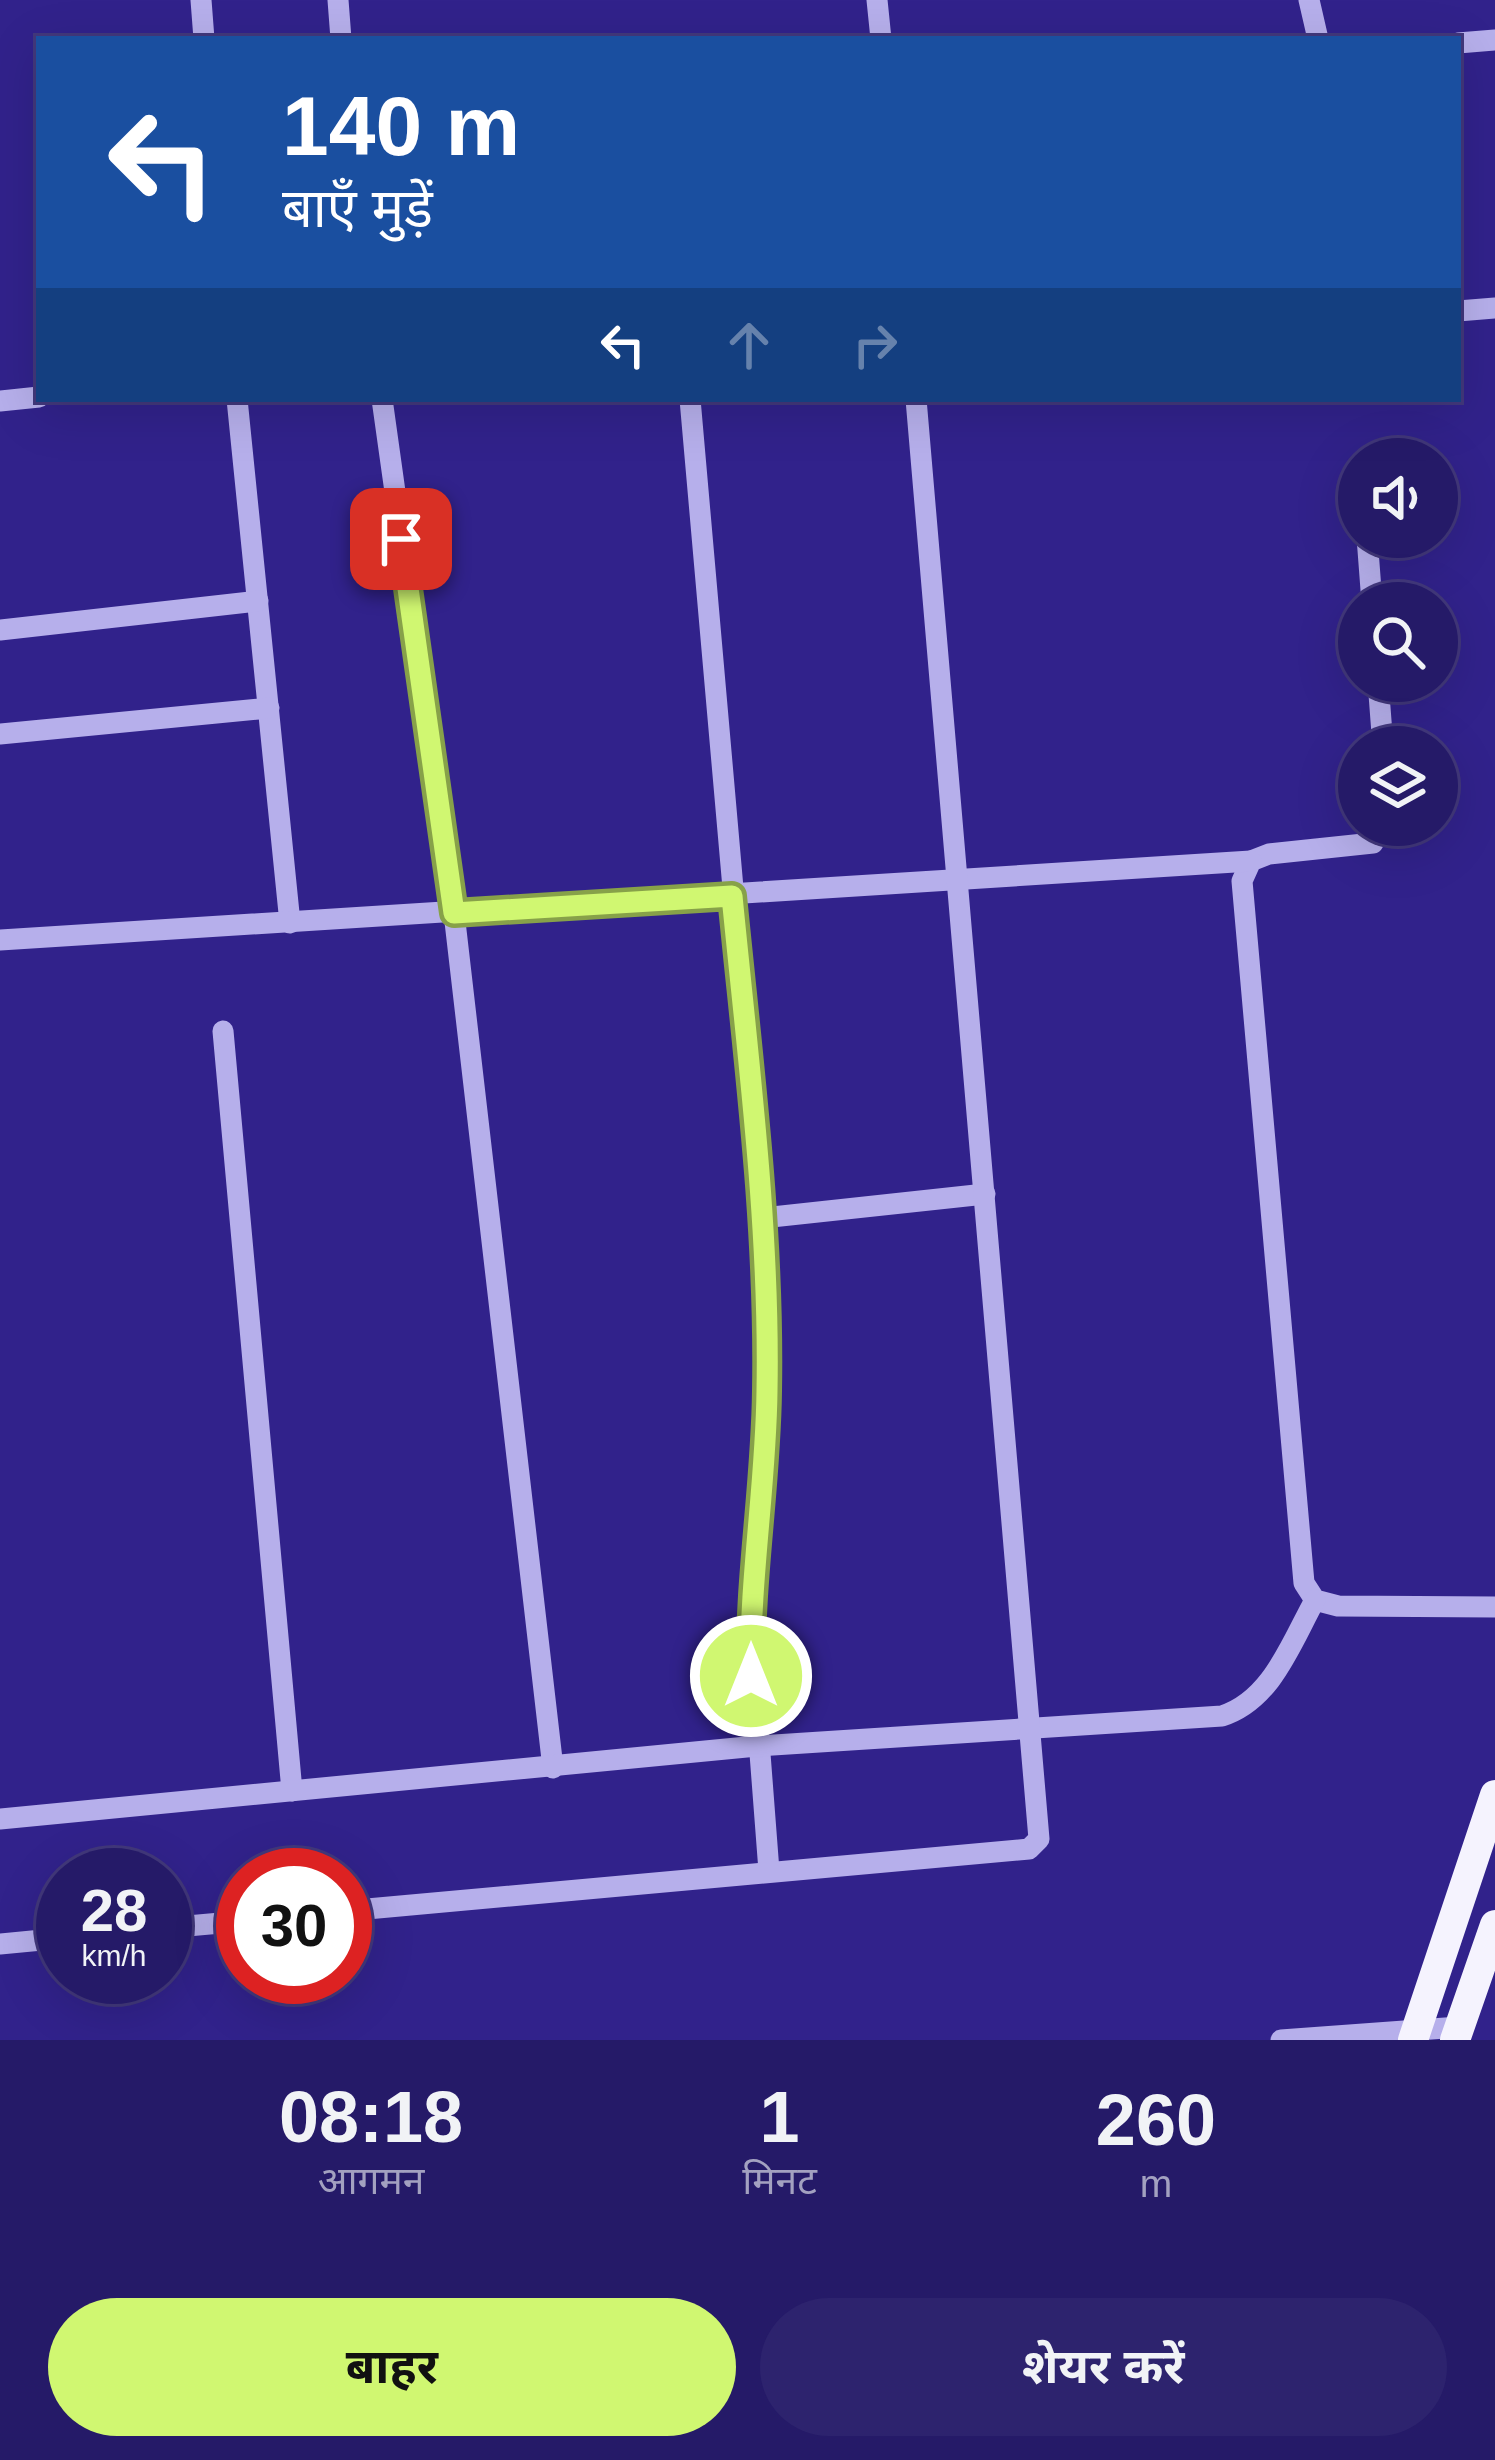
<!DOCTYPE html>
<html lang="hi">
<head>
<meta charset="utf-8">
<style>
	:root { --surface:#251a68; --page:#2d236e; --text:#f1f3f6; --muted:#a3a1c0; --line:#42387c; --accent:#d0f771 }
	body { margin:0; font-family:Arial,"Noto Sans Devanagari",sans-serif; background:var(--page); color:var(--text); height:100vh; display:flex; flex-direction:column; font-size:45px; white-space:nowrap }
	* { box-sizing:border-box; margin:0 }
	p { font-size:39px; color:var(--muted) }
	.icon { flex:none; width:66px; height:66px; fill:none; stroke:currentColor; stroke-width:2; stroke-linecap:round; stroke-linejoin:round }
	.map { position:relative; height:2040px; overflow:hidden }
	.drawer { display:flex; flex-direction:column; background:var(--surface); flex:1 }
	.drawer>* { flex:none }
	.guide { position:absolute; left:36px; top:36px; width:1425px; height:366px; border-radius:0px; box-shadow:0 12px 48px #0002,0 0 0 3px var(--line); background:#1a4fa0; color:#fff; overflow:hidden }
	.fabs { position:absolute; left:1338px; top:438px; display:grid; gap:24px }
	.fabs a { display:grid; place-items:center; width:120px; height:120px; border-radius:50%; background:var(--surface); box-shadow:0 12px 48px #0002,0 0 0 3px var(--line); font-size:60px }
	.speed { position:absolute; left:36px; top:1848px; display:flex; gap:24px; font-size:60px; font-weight:700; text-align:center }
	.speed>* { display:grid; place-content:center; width:156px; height:156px; border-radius:50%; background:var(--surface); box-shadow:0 12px 48px #0002,0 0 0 3px var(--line); line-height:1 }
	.speed small { font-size:30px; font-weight:400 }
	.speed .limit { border:18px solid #d22; background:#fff; color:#111 }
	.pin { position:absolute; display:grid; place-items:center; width:102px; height:102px; color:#fff; margin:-51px; border-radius:24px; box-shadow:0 6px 18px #0006 }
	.me { position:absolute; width:132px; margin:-66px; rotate:0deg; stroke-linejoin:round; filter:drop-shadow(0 0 9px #0008) }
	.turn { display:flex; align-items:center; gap:42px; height:252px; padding:0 48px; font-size:54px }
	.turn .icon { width:156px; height:156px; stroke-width:2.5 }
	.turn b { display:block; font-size:84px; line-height:102px }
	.lanes { display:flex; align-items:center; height:114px; padding:0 48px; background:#0003; justify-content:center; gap:60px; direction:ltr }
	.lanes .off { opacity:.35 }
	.eta { display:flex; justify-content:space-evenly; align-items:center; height:204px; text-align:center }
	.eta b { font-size:72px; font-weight:700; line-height:84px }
	.button { display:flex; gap:24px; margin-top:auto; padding:24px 48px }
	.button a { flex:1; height:138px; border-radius:72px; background:var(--accent); color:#111; font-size:48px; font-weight:700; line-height:138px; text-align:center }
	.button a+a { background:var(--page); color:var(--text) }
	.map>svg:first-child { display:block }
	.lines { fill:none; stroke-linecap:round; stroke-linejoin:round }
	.minor { stroke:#b6afeb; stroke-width:21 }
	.major { stroke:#f5f3fe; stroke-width:30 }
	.route-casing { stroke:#87a149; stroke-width:30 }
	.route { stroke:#d0f771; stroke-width:21 }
</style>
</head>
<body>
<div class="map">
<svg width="1495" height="2040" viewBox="0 0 1495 2040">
	<rect width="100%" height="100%" fill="#31228b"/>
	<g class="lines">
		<g class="minor">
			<path d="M201,0L204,39"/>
			<path d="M338,0L341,39"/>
			<path d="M877,0L881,39"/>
			<path d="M1309,0L1318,39"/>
			<path d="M1458,43L1495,40"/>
			<path d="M1458,311L1495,308"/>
			<path d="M237,399L290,923"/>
			<path d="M382,399L454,913L553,1768"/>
			<path d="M690,399L762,1218L768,1388L750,1623L769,1871"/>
			<path d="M0,401L39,397"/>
			<path d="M1367,537L1372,603"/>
			<path d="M0,630L258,601"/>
			<path d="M1378,681L1383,747"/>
			<path d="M0,734L269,708"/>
			<path d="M1382,825L1373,843L1269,854L1251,861L1242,881L1304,1583L1315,1600L1338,1606L1495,1607"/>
			<path d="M0,940L1251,861"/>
			<path d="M223,1031L292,1791"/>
			<path d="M762,1218L985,1194"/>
			<path d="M0,1819L757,1746L1222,1716C1272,1700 1291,1643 1315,1600"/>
			<path d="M345,1911L1029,1849L1039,1839L916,399"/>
			<path d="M165,1928L243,1921"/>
			<path d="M0,1944L63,1938"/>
			<path d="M1281,2040L1459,2027"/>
		</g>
		<g class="major">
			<path d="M1413,2040L1495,1795"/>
			<path d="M1455,2040L1495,1925"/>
		</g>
	</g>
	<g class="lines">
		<g class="route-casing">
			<path id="route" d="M401,539L454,913L732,896C748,1060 770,1226 767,1391C766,1486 749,1580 751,1676"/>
		</g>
		<use href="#route" class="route"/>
	</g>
</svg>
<div class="fabs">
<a><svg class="icon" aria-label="sound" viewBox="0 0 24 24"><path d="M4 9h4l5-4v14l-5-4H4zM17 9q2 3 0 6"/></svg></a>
<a><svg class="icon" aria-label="search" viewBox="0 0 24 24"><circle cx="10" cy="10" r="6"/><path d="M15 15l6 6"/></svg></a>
<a><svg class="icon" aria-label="layers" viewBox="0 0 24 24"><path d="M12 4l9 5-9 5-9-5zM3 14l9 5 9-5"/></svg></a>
</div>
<div class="speed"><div>28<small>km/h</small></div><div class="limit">30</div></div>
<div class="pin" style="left:401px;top:539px;background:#d93025"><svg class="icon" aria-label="arrive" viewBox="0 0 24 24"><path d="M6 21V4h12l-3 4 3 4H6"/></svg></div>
<svg class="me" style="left:751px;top:1676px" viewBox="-20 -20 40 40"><circle r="17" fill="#d0f771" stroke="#fff" stroke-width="3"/><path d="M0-11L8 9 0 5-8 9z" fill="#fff"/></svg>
<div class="guide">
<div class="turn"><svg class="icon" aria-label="left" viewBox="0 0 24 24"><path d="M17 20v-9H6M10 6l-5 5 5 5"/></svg><div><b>140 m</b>बाएँ मुड़ें</div></div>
<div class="lanes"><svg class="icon" aria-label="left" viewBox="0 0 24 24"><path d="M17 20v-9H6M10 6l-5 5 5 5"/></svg><svg class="icon off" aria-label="ahead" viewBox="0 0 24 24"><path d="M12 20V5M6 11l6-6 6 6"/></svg><svg class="icon off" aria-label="right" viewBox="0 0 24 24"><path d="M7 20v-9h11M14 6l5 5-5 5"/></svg></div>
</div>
</div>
<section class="drawer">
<div class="eta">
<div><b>08:18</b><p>आगमन</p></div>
<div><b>1</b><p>मिनट</p></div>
<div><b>260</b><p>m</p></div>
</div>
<div class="button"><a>बाहर</a><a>शेयर करें</a></div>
</section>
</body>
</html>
